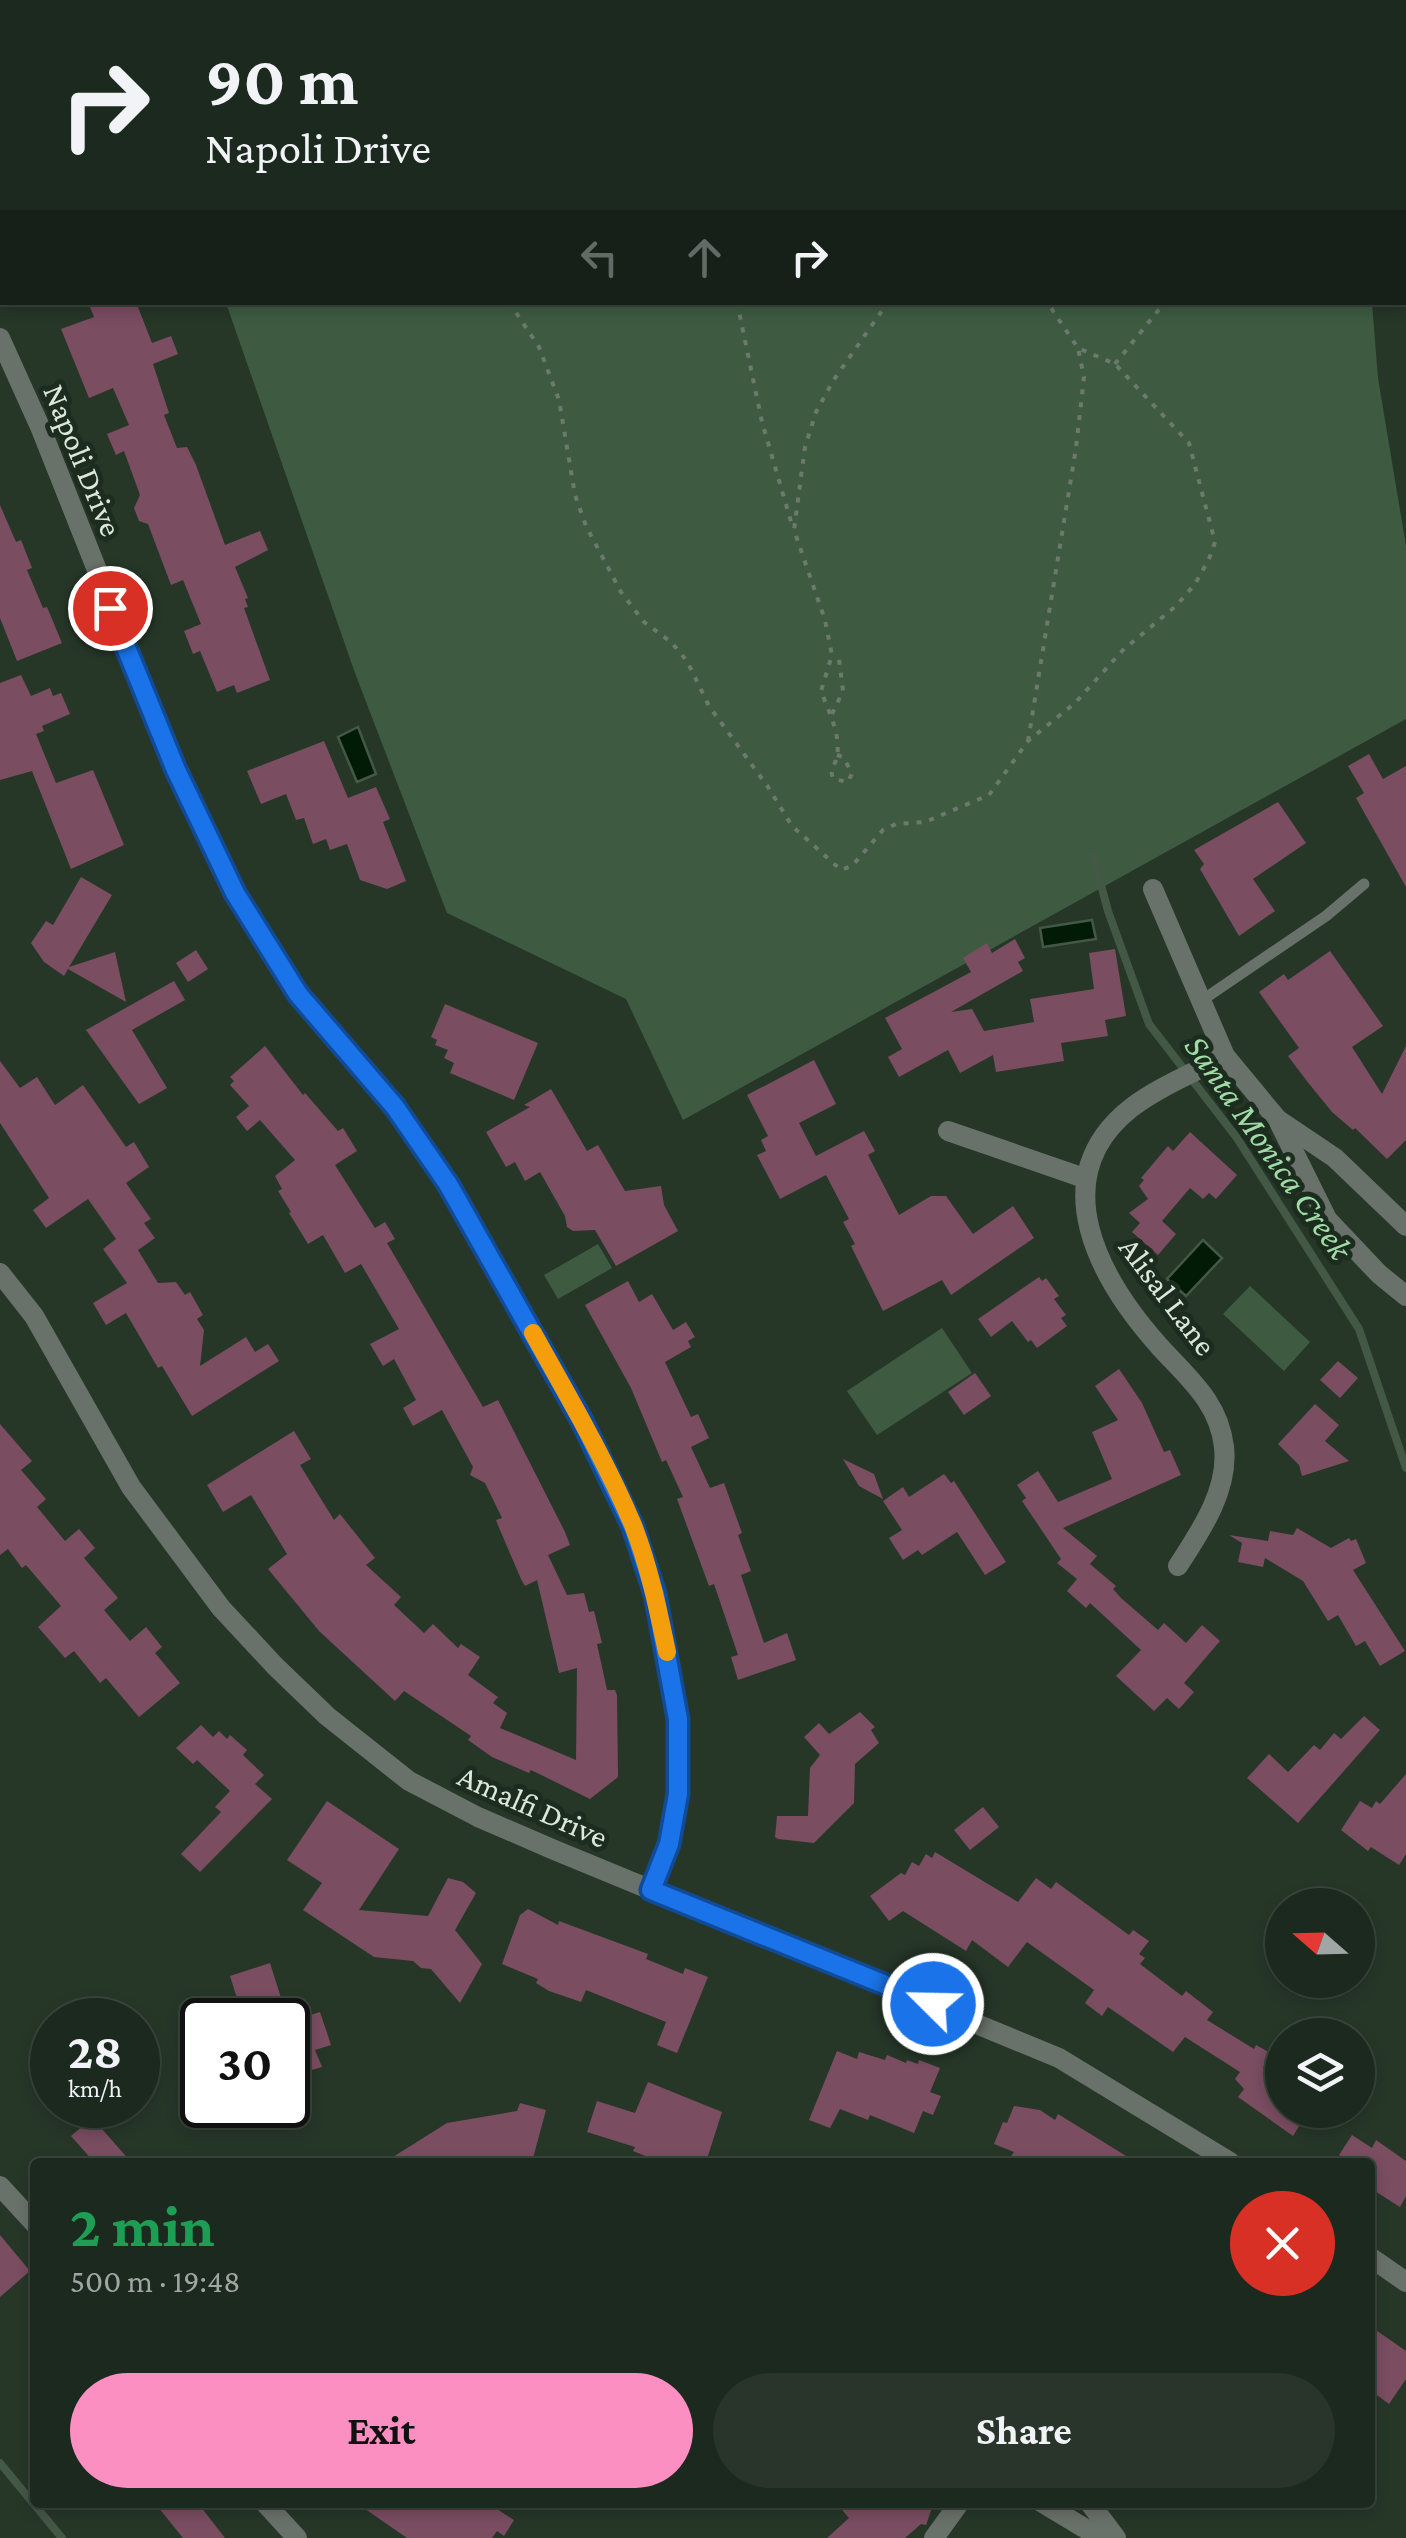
<!DOCTYPE html>
<html lang="en">
<head>
<meta charset="utf-8">
<style>
	:root { --surface:#1c291e; --page:#29352b; --text:#f1f3f6; --muted:#a0a6a4; --line:#3a453c; --accent:#fc8fc2 }
	body { margin:0; font-family:"Crimson Pro",serif; background:var(--page); color:var(--text); height:100vh; display:flex; flex-direction:column; font-size:38px; white-space:nowrap }
	* { box-sizing:border-box; margin:0 }
	p { font-size:32px; color:var(--muted) }
	.icon { flex:none; width:55px; height:55px; fill:none; stroke:currentColor; stroke-width:2; stroke-linecap:round; stroke-linejoin:round }
	.map { position:relative; flex:1; overflow:hidden }
	.sheet { position:absolute; left:30px; top:2158px; width:1345px; height:350px; display:flex; flex-direction:column; background:var(--surface); border-radius:10px; box-shadow:0 5px 15px #0003,0 0 0 2px var(--line) }
	.sheet>* { flex:none }
	.hud { position:absolute; left:0px; top:0px; width:1408px; height:305px; box-shadow:0 5px 15px #0003,0 0 0 2px var(--line); background:#1c291e; color:var(--text); overflow:hidden }
	.needle { width:65px; rotate:290deg }
	.controls { position:absolute; left:1265px; top:1888px; display:grid; gap:20px }
	.controls a { display:grid; place-items:center; width:110px; height:110px; border-radius:50%; background:var(--surface); box-shadow:0 5px 15px #0003,0 0 0 2px var(--line); font-size:50px }
	.speed { position:absolute; left:30px; top:1998px; display:flex; gap:20px; font-size:50px; font-weight:700; text-align:center }
	.speed>* { display:grid; place-content:center; width:130px; height:130px; border-radius:50%; background:var(--surface); box-shadow:0 5px 15px #0003,0 0 0 2px var(--line); line-height:1 }
	.speed small { font-size:25px; font-weight:400 }
	.speed .limit { border:5px solid #111; border-radius:15px; background:#fff; color:#111 }
	.pin { position:absolute; display:grid; place-items:center; width:85px; height:85px; color:#fff; margin:-42px; border:5px solid #fff; border-radius:50%; box-shadow:0 2px 10px #0007 }
	.me { position:absolute; width:110px; margin:-55px; rotate:293deg; stroke-linejoin:round; filter:drop-shadow(0 0 8px #0008) }
	.turn { display:flex; align-items:center; gap:35px; height:210px; padding:0 40px; font-size:45px }
	.turn .icon { width:130px; height:130px; stroke-width:2.5 }
	.turn b { display:block; font-size:70px; line-height:85px }
	.lanes { display:flex; align-items:center; height:95px; padding:0 40px; background:#0003; justify-content:center; gap:50px; direction:ltr }
	.lanes .off { opacity:.35 }
	.round { display:grid; place-items:center; flex:none; width:105px; height:105px; border-radius:52px; background:var(--page) }
	.headline { display:flex; align-items:center; justify-content:space-between; height:170px; padding:0 40px }
	h1 { font-size:60px; font-weight:700; line-height:75px; color:#1e9e55 }
	.cta { display:flex; gap:20px; margin-top:auto; padding:20px 40px }
	.cta a { flex:1; height:115px; border-radius:60px; background:var(--accent); color:#111; font-size:40px; font-weight:700; line-height:115px; text-align:center }
	.cta a+a { background:var(--page); color:var(--text) }
	.map>svg:first-child { display:block }
	.green { fill:#3e5b42 }
	.water { fill:#021b06; stroke:#445846; stroke-width:2.5 }
	.lines { fill:none; stroke-linecap:round; stroke-linejoin:round }
	.stream { stroke:#445846; stroke-width:8 }
	.building { fill:#7a4d61 }
	.path { stroke:#6b7a6d; stroke-width:4; stroke-dasharray:5 8; stroke-linecap:butt }
	.service { stroke:#69726a; stroke-width:11 }
	.minor { stroke:#69726a; stroke-width:20 }
	.route-casing { stroke:#114b97; stroke-width:25 }
	.route { stroke:#1a73e8; stroke-width:18 }
	.slow { stroke:#f59e0b; stroke-width:18 }
	.labels { text-anchor:middle; stroke-width:10; stroke-linejoin:round; paint-order:stroke }
	.street-label { font-size:32px; fill:#dde7dd; stroke:#1c2c1e }
	.water-label { font-size:35px; font-style:italic; fill:#a1dca7; stroke:#1c2c1e }
</style>
</head>
<body>
<div class="map">
<svg width="1406" height="2538" viewBox="0 0 1406 2538">
	<rect width="100%" height="100%" fill="#263728"/>
	<g class="green">
		<rect x="155" y="0" width="1192" height="2"/>
		<path d="M226,303H1372L1378,378L1406,546V719L683,1120L626,999L447,913L355,673Z"/>
		<path d="M598,1244L612,1268L558,1299L544,1275Z"/>
		<path d="M1250,1286L1310,1342L1284,1371L1223,1314Z"/>
		<path d="M942,1328L972,1373L877,1435L847,1391Z"/>
	</g>
	<g class="water">
		<path d="M358,727L376,774L357,782L338,737Z"/>
		<path d="M1092,920L1096,939L1043,947L1040,928Z"/>
		<path d="M1203,1240L1222,1258L1186,1296L1167,1279Z"/>
	</g>
	<g class="lines">
		<g class="stream">
			<path d="M1093,855L1108,911L1149,1024L1237,1138L1359,1329L1406,1468"/>
			<path d="M0,2463L62,2538"/>
		</g>
	</g>
	<g class="building">
		<path d="M88,302H136L152,343L171,336L178,354L153,364L169,413L164,415L177,448L187,447L196,465L225,545L260,531L268,550L235,567L248,598L245,599L248,607L244,608L270,680L237,693L234,685L217,692L200,651L193,654L184,631L201,624L183,580L171,585L148,524L139,521L134,508L140,495L124,451L116,455L107,434L129,425L113,388L89,398L61,329L94,317Z"/>
		<path d="M0,505L16,542L21,540L32,568L27,570L43,608L47,607L62,643L17,661L0,618Z"/>
		<path d="M21,675L31,696L50,688L53,696L61,693L70,714L42,726L44,731L36,734L56,783L93,770L124,845L71,869L32,771L0,780V683Z"/>
		<path d="M324,741L348,798L376,787L390,819L383,822L406,881L387,889L360,880L347,844L330,850L326,839L313,844L304,818L296,820L286,794L261,804L247,771Z"/>
		<path d="M1369,754L1383,779L1406,766V887L1356,798L1364,793L1348,766Z"/>
		<path d="M1278,802L1306,843L1253,879L1275,911L1239,936L1200,869L1204,864L1194,850Z"/>
		<path d="M81,877L112,895L69,967L115,952L126,1002L68,969L64,976L44,962L31,943L46,921L53,925Z"/>
		<path d="M1015,939L1025,958L1018,962L1023,971L951,1012L972,1009L984,1031L1034,1022L1030,999L1094,989L1089,953L1115,949L1126,1016L1105,1020L1108,1036L1061,1043L1064,1061L996,1072L993,1055L960,1073L948,1050L899,1077L888,1057L902,1049L885,1018L971,972L963,958L987,943L992,953Z"/>
		<path d="M196,950L208,969L188,982L176,963Z"/>
		<path d="M1330,951L1383,1026L1352,1047L1382,1094L1406,1046V1140L1387,1159L1355,1128L1353,1130L1332,1112L1306,1080L1288,1056L1299,1048L1259,992L1284,974L1288,980Z"/>
		<path d="M174,981L185,1000L132,1030L167,1088L139,1104L86,1030Z"/>
		<path d="M445,1004L538,1043L514,1100L450,1073L454,1063L444,1058L448,1050L435,1045L437,1040L431,1037Z"/>
		<path d="M265,1046L303,1095L305,1093L338,1131L343,1128L357,1151L335,1165L375,1228L385,1222L395,1239L387,1243L483,1407L498,1400L565,1532L570,1545L548,1555L567,1595L584,1593L589,1612L594,1611L602,1643L597,1644L607,1690H615L617,1695L618,1777L590,1799L531,1770L529,1773L492,1757L468,1740L471,1736L404,1691L395,1701L319,1631L268,1569L287,1554L251,1495L223,1512L207,1485L294,1431L311,1459L300,1465L334,1520L340,1514L375,1558L366,1565L401,1597L394,1605L424,1633L433,1624L458,1648L461,1644L480,1657L468,1675L498,1697L493,1703L507,1713L500,1728L576,1760L577,1668L559,1673L537,1580L525,1586L521,1579L500,1530L496,1520L502,1518L485,1483L470,1475L473,1467L442,1410L413,1426L403,1408L416,1400L394,1359L383,1366L370,1344L399,1329L361,1264L345,1273L323,1235L308,1244L289,1213L291,1212L278,1191L282,1189L275,1176L295,1160L260,1120L247,1131L236,1117L249,1106L230,1085L234,1081L230,1077Z"/>
		<path d="M814,1060L836,1104L799,1123L816,1156L864,1131L875,1151L868,1155L899,1215L931,1196H946L973,1234L1013,1206L1034,1238L951,1295L942,1280L883,1311L851,1246L855,1244L843,1222L849,1219L826,1175L780,1199L757,1155L766,1151L761,1140L768,1136L747,1095Z"/>
		<path d="M0,1061L20,1088L37,1077L55,1105L83,1085L126,1147L134,1142L149,1167L126,1183L151,1219L144,1223L155,1238L138,1250L158,1283L176,1282L185,1295L190,1292L203,1315L197,1319L204,1330L200,1366L246,1337L255,1352L268,1344L279,1361L192,1416L162,1366L158,1368L126,1313L106,1325L93,1303L127,1283L103,1249L116,1239L88,1199L46,1228L33,1210L49,1198L0,1123Z"/>
		<path d="M551,1089L587,1151L598,1145L625,1191L661,1186L664,1205L678,1231L616,1266L595,1230L573,1231L567,1227L565,1216L540,1172L525,1181L515,1162L506,1167L486,1132L530,1107L524,1105Z"/>
		<path d="M1190,1132L1237,1175L1216,1199L1209,1193L1203,1199L1190,1188L1162,1221L1176,1234L1158,1255L1132,1232L1140,1223L1129,1213L1148,1199L1139,1186L1144,1180L1141,1178L1168,1146L1173,1151Z"/>
		<path d="M1039,1277L1042,1281L1046,1278L1059,1296L1054,1299L1066,1315L1061,1318L1067,1326L1037,1348L1031,1340L1028,1342L1012,1321L991,1337L978,1319Z"/>
		<path d="M628,1281L639,1302L652,1294L673,1330L686,1322L695,1337L688,1341L691,1347L665,1362L691,1417L698,1414L709,1438L691,1447L710,1488L724,1483L742,1533L738,1535L751,1571L741,1575L764,1643L787,1633L796,1660L738,1680L731,1657L738,1655L714,1584L709,1586L677,1499L683,1497L666,1460L662,1462L631,1388L585,1305Z"/>
		<path d="M1338,1361L1358,1378L1340,1398L1320,1380Z"/>
		<path d="M1119,1369L1142,1403L1164,1452L1170,1450L1181,1475L1063,1528L1097,1556L1090,1564L1116,1586L1113,1589L1121,1598L1158,1630L1164,1623L1186,1643L1202,1625L1220,1641L1184,1683L1194,1692L1179,1709L1167,1698L1154,1711L1116,1676L1141,1650L1090,1603L1086,1608L1067,1591L1077,1579L1057,1563L1061,1559L1022,1501L1026,1498L1017,1485L1038,1471L1058,1502L1112,1479L1092,1432L1118,1420L1095,1386Z"/>
		<path d="M975,1373L991,1396L964,1415L948,1392Z"/>
		<path d="M1315,1404L1339,1425L1325,1441L1349,1461L1302,1476L1299,1465L1278,1444Z"/>
		<path d="M0,1424L32,1461L21,1470L46,1499L37,1507L65,1541L79,1529L95,1548L84,1558L118,1598L104,1610L130,1641L146,1627L162,1647L155,1653L180,1683L139,1717L106,1678L100,1683L74,1651L65,1658L38,1627L61,1606L26,1565L22,1568L8,1549L0,1555Z"/>
		<path d="M843,1459L874,1474L883,1499L859,1486Z"/>
		<path d="M944,1474L951,1483L954,1481L1006,1562L985,1575L957,1532L922,1555L918,1550L903,1560L889,1538L902,1530L883,1501L903,1487L909,1497Z"/>
		<path d="M1297,1528L1331,1548L1349,1538L1351,1541L1356,1539L1366,1563L1353,1570L1405,1651L1380,1666L1365,1641L1356,1646L1338,1615L1328,1621L1303,1581L1265,1558L1263,1567L1238,1562L1242,1543L1229,1535L1268,1541L1270,1531L1293,1535Z"/>
		<path d="M860,1712L875,1727L871,1730L879,1743L855,1764L854,1803L814,1843L778,1839L775,1837L777,1816H808L810,1768L820,1755L804,1737L819,1723L829,1734Z"/>
		<path d="M1364,1716L1380,1730L1298,1823L1247,1778L1269,1754L1288,1772L1314,1745L1320,1750L1334,1733L1341,1739Z"/>
		<path d="M201,1725L213,1737L219,1731L227,1739L230,1735L247,1750L243,1755L264,1775L255,1784L272,1799L200,1872L181,1854L221,1812L215,1807L230,1791L197,1760L193,1764L176,1748Z"/>
		<path d="M1406,1774V1854L1399,1865L1371,1847L1368,1851L1341,1830L1360,1801L1372,1808L1376,1801L1380,1804Z"/>
		<path d="M327,1801L399,1849L359,1910L428,1916L448,1878L463,1882L476,1893L455,1930L482,1964L460,2003L431,1969L421,1968L413,1961L374,1957L303,1910L322,1883L287,1860Z"/>
		<path d="M983,1807L999,1827L970,1850L954,1830Z"/>
		<path d="M935,1852L1018,1902L1036,1878L1051,1889L1056,1882L1129,1935L1133,1930L1149,1941L1139,1954L1145,1958L1140,1964L1182,1996L1186,1991L1213,2012L1207,2020L1254,2049L1256,2045L1272,2054L1263,2068L1282,2079V2110H1309L1293,2136L1238,2097L1244,2089L1235,2079L1240,2072L1185,2037L1173,2052L1108,2007L1102,2016L1085,2003L1094,1990L1027,1942L1008,1967L972,1940L966,1951L903,1911L889,1921L870,1896L901,1873L905,1875L912,1862L919,1866L926,1854L932,1858Z"/>
		<path d="M528,1909L558,1925L559,1921L648,1954L646,1959L683,1974L685,1968L708,1977L677,2053L657,2045L666,2022L586,1990L581,2002L549,1991L536,1983L538,1979L502,1964L520,1915Z"/>
		<path d="M270,1963L288,2020H239L232,1999L237,1998L230,1976Z"/>
		<path d="M320,2012L331,2045L315,2050L322,2067L288,2077V2022Z"/>
		<path d="M837,2051L857,2059L859,2052L885,2060L887,2055L906,2063L907,2060L918,2064L919,2060L940,2068L930,2092L941,2096L933,2115L923,2111L914,2133L870,2115L868,2120L840,2109L830,2128L809,2120Z"/>
		<path d="M648,2082L722,2112L706,2162H646L648,2157L633,2151L635,2147L587,2132L597,2101L635,2113Z"/>
		<path d="M520,2103L546,2110L532,2162L509,2159L494,2162H385L447,2123L517,2111Z"/>
		<path d="M67,2105H131L102,2129L131,2162H94L71,2136L84,2125Z"/>
		<path d="M1014,2106L1040,2110L1055,2120L1058,2114L1136,2162H1007L1014,2152L994,2144L1003,2122L1007,2123Z"/>
		<path d="M1352,2135L1372,2148L1376,2140L1406,2161V2196L1400,2207L1370,2188V2162H1351L1339,2155Z"/>
		<path d="M0,2235L30,2271L0,2297Z"/>
		<path d="M1370,2326L1406,2351V2379L1389,2404L1370,2390Z"/>
		<path d="M154,2502H197L225,2538H183Z"/>
		<path d="M355,2502H486L514,2520L504,2536L497,2531L492,2538H407Z"/>
		<path d="M835,2502H934L926,2525L921,2524L905,2538H827L849,2518Z"/>
	</g>
	<g class="lines">
		<g class="path">
			<path d="M334,0L335,2"/>
			<path d="M683,0V2"/>
			<path d="M922,0V2"/>
			<path d="M1275,2V0"/>
			<path d="M509,302L539,347L559,400L575,495L586,526L621,592L644,622L671,642L687,661L709,706L768,787L792,826L841,870L852,866L883,830L896,824L925,822L989,795L1028,741L1075,703L1123,650L1176,606L1195,584L1209,559L1215,542L1189,443L1115,364L1078,348L1047,302"/>
			<path d="M737,302L762,422L792,525"/>
			<path d="M1115,364L1165,302"/>
			<path d="M832,714L843,691L839,659L833,655"/>
			<path d="M1028,741L1076,448L1084,377L1078,348"/>
			<path d="M837,755L843,757L852,773L848,782L833,779C829,767 835,767 837,756C841,734 828,710 821,691L832,655L825,620L794,530L805,447L816,412L833,381L888,302"/>
		</g>
		<path class="service" d="M1201,1001L1326,916L1364,884"/>
		<g class="minor">
			<path d="M0,338L41,429L176,769L235,893L297,994L395,1107L448,1184L583,1421L633,1527L655,1594L678,1719V1795L669,1844L651,1890"/>
			<path d="M1153,889L1225,1056L1278,1120L1327,1219L1379,1274L1406,1296"/>
			<path d="M1280,1121L1335,1158L1406,1226"/>
			<path d="M948,1131L1084,1178"/>
			<path d="M0,1273L34,1316L131,1487L221,1608L275,1666L327,1716L409,1781L478,1817L552,1849L1059,2058L1230,2162"/>
			<path d="M1178,1566C1200,1532 1229,1490 1224,1447C1219,1402 1188,1378 1160,1347C1100,1280 1042,1178 1131,1108C1158,1087 1194,1073 1225,1056"/>
			<path d="M0,2186L35,2224"/>
			<path d="M1370,2257L1406,2282"/>
			<path d="M264,2502L297,2538"/>
			<path d="M1041,2502L1101,2538"/>
			<path d="M1089,2502L1116,2538"/>
			<path d="M934,2538L960,2502"/>
		</g>
	</g>
	<g class="lines">
		<g class="route-casing">
			<path id="route" d="M110,608L176,770L235,893L298,994L395,1107L448,1184L582,1421L633,1527L655,1594L678,1719V1794L669,1844L651,1890L933,2004"/>
		</g>
		<use href="#route" class="route"/>
		<path class="slow" d="M533,1333C568,1396 605,1459 633,1525C649,1566 658,1609 667,1652"/>
	</g>
	<g class="labels">
		<g class="street-label">
			<text transform="translate(83 460) rotate(68)" y="11">Napoli Drive</text>
			<text transform="translate(1168 1296) rotate(53)" y="11">Alisal Lane</text>
			<text transform="translate(533 1806) rotate(24)" y="11">Amalfi Drive</text>
		</g>
		<g class="water-label">
			<text transform="translate(1269 1147) rotate(55)" y="12">Santa Monica Creek</text>
		</g>
	</g>
</svg>
<div class="controls">
<a><svg class="needle" viewBox="-14 -14 28 28"><path d="M0-13l5 13h-10z" fill="#e53935"/><path d="M0 13l5-13h-10z" fill="#a0a6a4"/></svg></a>
<a><svg class="icon" aria-label="layers" viewBox="0 0 24 24"><path d="M12 4l9 5-9 5-9-5zM3 14l9 5 9-5"/></svg></a>
</div>
<div class="speed"><div>28<small>km/h</small></div><div class="limit">30</div></div>
<div class="pin" style="left:110px;top:608px;background:#d93025"><svg class="icon" aria-label="arrive" viewBox="0 0 24 24"><path d="M6 21V4h12l-3 4 3 4H6"/></svg></div>
<svg class="me" style="left:933px;top:2004px" viewBox="-20 -20 40 40"><circle r="17" fill="#1a73e8" stroke="#fff" stroke-width="3"/><path d="M0-11L8 9 0 5-8 9z" fill="#fff"/></svg>
<div class="hud">
<div class="turn"><svg class="icon" aria-label="right" viewBox="0 0 24 24"><path d="M7 20v-9h11M14 6l5 5-5 5"/></svg><div><b>90 m</b>Napoli Drive</div></div>
<div class="lanes"><svg class="icon off" aria-label="left" viewBox="0 0 24 24"><path d="M17 20v-9H6M10 6l-5 5 5 5"/></svg><svg class="icon off" aria-label="ahead" viewBox="0 0 24 24"><path d="M12 20V5M6 11l6-6 6 6"/></svg><svg class="icon" aria-label="right" viewBox="0 0 24 24"><path d="M7 20v-9h11M14 6l5 5-5 5"/></svg></div>
</div>
<section class="sheet">
<div class="headline"><div><h1>2 min</h1><p>500 m · 19:48</p></div><a class="round" style="background:#d93025;color:#fff"><svg class="icon" aria-label="close" viewBox="0 0 24 24"><path d="M6 6l12 12M18 6L6 18"/></svg></a></div>
<div class="cta"><a>Exit</a><a>Share</a></div>
</section>
</div>
</body>
</html>
